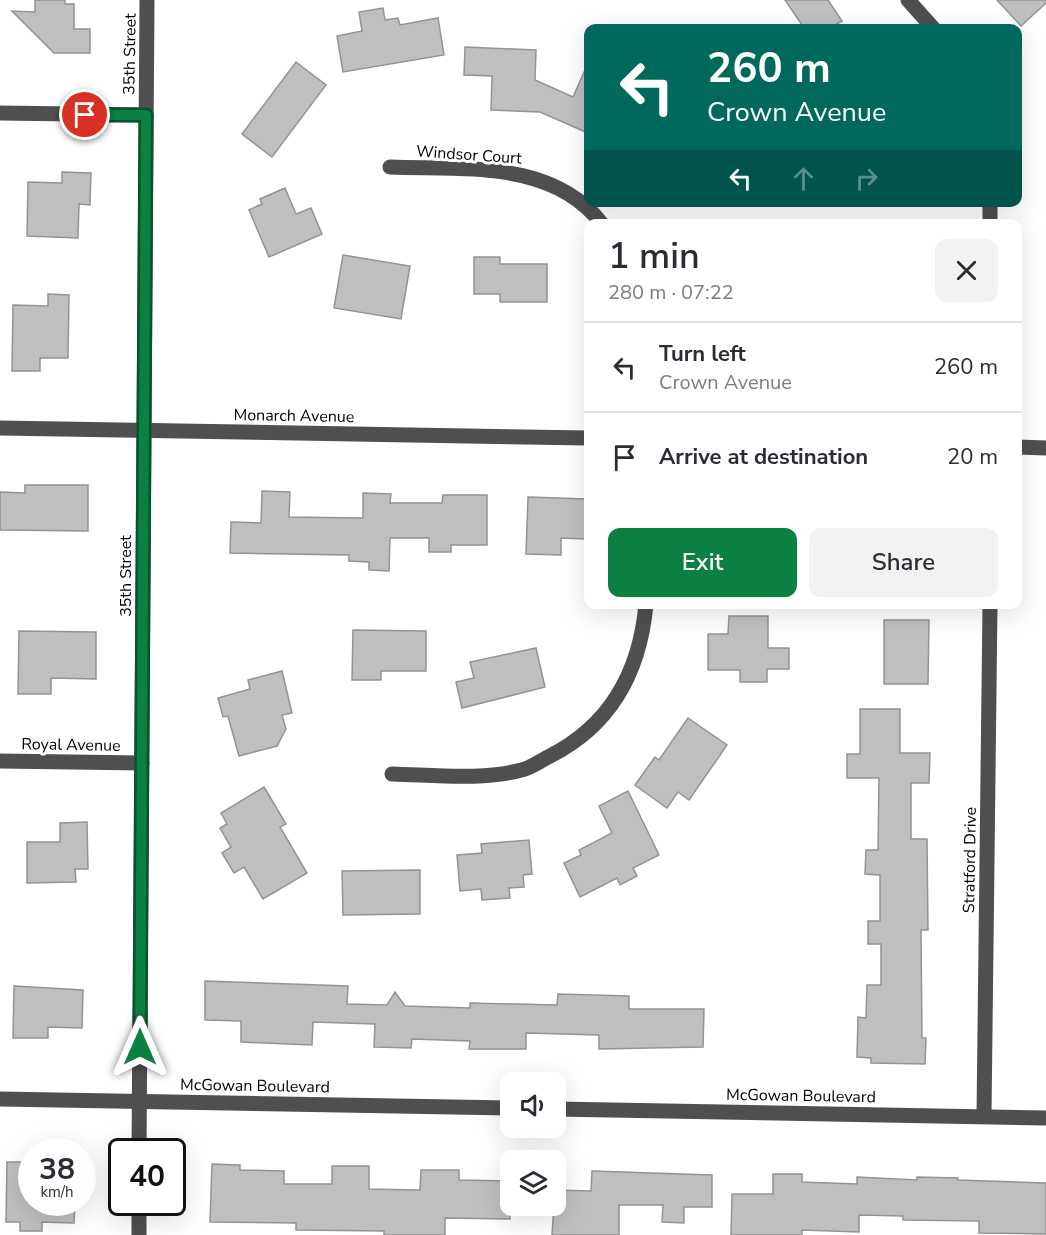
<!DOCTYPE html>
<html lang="en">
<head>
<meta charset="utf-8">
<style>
	:root { --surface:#fff; --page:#f2f2f3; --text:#2b2b33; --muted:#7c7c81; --line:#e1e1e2; --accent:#0b8043 }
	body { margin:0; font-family:"Nunito Sans",sans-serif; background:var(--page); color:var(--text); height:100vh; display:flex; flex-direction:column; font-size:22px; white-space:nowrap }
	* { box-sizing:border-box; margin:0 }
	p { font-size:20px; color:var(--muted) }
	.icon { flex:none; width:33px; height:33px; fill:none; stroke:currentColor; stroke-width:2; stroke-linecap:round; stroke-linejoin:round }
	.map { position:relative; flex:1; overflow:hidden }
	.details { position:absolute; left:584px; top:219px; width:438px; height:390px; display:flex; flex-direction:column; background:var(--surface); border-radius:12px; box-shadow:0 6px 24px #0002 }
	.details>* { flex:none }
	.banner { position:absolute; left:584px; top:24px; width:438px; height:183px; border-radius:12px; box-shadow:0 6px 24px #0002; background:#00695c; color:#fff; overflow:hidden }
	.controls { position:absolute; left:500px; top:1072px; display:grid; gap:12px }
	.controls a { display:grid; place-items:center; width:66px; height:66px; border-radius:12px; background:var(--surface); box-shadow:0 6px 24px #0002; font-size:30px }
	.speed { position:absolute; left:18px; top:1138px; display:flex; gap:12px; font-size:30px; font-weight:700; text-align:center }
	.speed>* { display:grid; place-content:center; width:78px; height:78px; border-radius:50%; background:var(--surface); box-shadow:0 6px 24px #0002; line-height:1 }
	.speed small { font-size:15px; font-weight:400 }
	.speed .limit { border:3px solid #111; border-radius:9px; background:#fff; color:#111 }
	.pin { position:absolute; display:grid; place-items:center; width:51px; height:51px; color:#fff; margin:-26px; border:3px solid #fff; border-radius:50%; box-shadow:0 2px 6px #0007 }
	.me { position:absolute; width:66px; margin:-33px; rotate:0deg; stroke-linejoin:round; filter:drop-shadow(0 0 4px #0008) }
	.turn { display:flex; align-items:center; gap:21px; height:126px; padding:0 24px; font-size:27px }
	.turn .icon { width:78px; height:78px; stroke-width:2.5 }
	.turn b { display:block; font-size:42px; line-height:51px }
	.lanes { display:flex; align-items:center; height:57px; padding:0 24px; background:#0003; justify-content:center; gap:30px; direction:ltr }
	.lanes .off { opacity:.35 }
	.round { display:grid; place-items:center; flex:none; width:63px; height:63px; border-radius:12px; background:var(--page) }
	.overview { display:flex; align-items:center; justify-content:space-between; height:102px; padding:0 24px }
	h1 { font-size:36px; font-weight:600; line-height:45px }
	.primary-button { display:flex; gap:12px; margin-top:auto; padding:12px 24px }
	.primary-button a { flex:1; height:69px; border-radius:12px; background:var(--accent); color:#fff; font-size:24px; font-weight:600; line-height:69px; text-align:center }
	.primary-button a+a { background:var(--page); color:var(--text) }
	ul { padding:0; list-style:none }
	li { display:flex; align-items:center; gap:18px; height:90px; padding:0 24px; border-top:2px solid var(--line) }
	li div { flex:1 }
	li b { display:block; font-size:22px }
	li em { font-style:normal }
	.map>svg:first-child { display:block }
	.building { fill:#bfbfbf; stroke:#939393; stroke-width:1.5 }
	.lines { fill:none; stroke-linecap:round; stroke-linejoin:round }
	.minor { stroke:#4f4f4f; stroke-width:15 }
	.route-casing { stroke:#07532c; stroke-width:15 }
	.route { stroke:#0b8043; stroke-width:10 }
	.labels { text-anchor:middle; stroke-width:6; stroke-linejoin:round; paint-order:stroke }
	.street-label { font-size:16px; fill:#000; stroke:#fff }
</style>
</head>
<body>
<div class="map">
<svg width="1046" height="1235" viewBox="0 0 1046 1235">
	<rect width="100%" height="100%" fill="#fff"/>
	<g class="building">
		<path d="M35,0H65V4H74V29H90V53H54L12,11L35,12Z"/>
		<path d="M785,0H828L842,21L830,28H804Z"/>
		<path d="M997,0H1046V3L1021,26Z"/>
		<path d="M383,8L385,20L398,18L400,25L438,18L444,55L343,72L337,36L362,31L359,12Z"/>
		<path d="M465,47L536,50L535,80L573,97L588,63V133L540,112L491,110L492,76L464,75Z"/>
		<path d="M296,62L326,85L272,157L242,134Z"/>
		<path d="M62,172L91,173L90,205L79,204L78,238L27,236L28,182L62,183Z"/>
		<path d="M285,188L296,214L311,208L322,234L269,257L249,210L262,204L260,199Z"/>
		<path d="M343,255L410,266L401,319L334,308Z"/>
		<path d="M474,257H500V264H547V302H500V294H474Z"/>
		<path d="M48,294L69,295L68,358H40V371H12L13,305L48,306Z"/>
		<path d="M25,485H88V531L0,530V492L25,493Z"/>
		<path d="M262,491L290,492L289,517L363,518V493L391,494L390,503H442L443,495H487V545H451V552H429V538H390L389,571L369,570V562L349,561V555L230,553L231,522L261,523Z"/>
		<path d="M528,497L587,499L586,539L561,538V555L526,554Z"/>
		<path d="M729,616H768V648H789V669H767V682H740V670H708V634H728Z"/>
		<path d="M884,620H929L928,684H884Z"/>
		<path d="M353,630L426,631V671H381V680H352Z"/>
		<path d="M19,631L96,632V679L51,678V694H18Z"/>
		<path d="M536,648L545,687L462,708L456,682L474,678L470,662Z"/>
		<path d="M282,671L292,713L282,715L286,729L277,746L239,756L228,716L223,717L218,698L250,689L248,680Z"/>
		<path d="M860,709H900V753H930L929,783H911V839H927L928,930H921L922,1038H926L925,1064L871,1063V1058L857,1057L858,1017L866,1018L867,985H881V944H868V921H880V875L865,874L866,850H878L879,778H847V754H860Z"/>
		<path d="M688,718L727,745L689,800L678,792L667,808L635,785L655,757L659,760Z"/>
		<path d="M264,787L286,824L280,827L307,873L263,899L244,867L234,873L222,853L231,847L220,828L227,824L221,813Z"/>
		<path d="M628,791L659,855L633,868L637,876L620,885L617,878L580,897L564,863L581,855L579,850L612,833L599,806Z"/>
		<path d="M87,822L88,869H75L76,882L27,883V842H60V823Z"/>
		<path d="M529,840L532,874L523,875L524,887L509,888L510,898L482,900L481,889L460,891L457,855L482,853L481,844Z"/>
		<path d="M420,870V914L343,915L342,871Z"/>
		<path d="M205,981L348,986L347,1004L387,1005L395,992L405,1006L470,1008V1003L557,1005L558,994L629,996V1009H704L703,1047L599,1049V1035L526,1033V1049H469L470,1041L412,1039L411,1048L374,1047L375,1024L313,1022L312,1045L241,1042V1021L205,1020Z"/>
		<path d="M14,986L83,990L82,1028L48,1027V1038H13Z"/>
		<path d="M7,1162H32V1203H75L74,1223L42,1222V1231H20V1222H6Z"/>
		<path d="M212,1164L240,1165V1170L284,1171V1184H332V1166H369V1189L420,1190L421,1170H459V1180L510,1181V1219L445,1218V1235H384V1231L296,1230V1223L210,1222Z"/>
		<path d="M592,1171L712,1175V1207H684V1223L662,1222L663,1205H619V1235H552L555,1190L591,1191Z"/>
		<path d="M773,1174H802V1182L857,1184V1177L917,1180V1177L958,1178V1180L1046,1183V1234L979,1233V1221L903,1220V1216L859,1215V1232L802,1230V1235H731L732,1194H773Z"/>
	</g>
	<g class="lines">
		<g class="minor">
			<path d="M908,0L933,28"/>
			<path d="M0,113L146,115"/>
			<path d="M390,167C462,170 553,159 602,224"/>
			<path d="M990,202V224"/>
			<path d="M0,428L588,438"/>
			<path d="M1017,447L1046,448"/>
			<path d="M0,761L142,763"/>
			<path d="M392,774C435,775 484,781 525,769C534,766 542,760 550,756C611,725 640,671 646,604"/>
			<path d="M0,1099L510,1108"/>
			<path d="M555,1109L1046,1118"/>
			<path d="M984,1116L990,604"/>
			<path d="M139,1152L147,0"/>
			<path d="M139,1235V1203"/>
		</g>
	</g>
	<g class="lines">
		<g class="route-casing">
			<path id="route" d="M85,115H146L140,1047"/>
		</g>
		<use href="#route" class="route"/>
	</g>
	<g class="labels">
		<g class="street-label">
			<text transform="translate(129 54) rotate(-89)" y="6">35th Street</text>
			<text transform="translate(469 154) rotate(4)" y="6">Windsor Court</text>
			<text transform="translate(294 415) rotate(1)" y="6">Monarch Avenue</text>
			<text transform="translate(125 576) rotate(-90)" y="6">35th Street</text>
			<text transform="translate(71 744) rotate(1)" y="6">Royal Avenue</text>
			<text transform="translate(969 860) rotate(-89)" y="6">Stratford Drive</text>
			<text transform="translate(255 1085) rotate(1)" y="6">McGowan Boulevard</text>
			<text transform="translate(801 1095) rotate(1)" y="6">McGowan Boulevard</text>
		</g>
	</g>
</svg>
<div class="controls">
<a><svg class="icon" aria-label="sound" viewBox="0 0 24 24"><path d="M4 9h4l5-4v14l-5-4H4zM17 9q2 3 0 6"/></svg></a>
<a><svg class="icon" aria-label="layers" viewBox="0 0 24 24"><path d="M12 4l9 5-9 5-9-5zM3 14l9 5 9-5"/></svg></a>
</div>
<div class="speed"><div>38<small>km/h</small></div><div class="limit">40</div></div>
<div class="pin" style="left:85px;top:115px;background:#d93025"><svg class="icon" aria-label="arrive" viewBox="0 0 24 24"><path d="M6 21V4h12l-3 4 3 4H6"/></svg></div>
<svg class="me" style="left:140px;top:1047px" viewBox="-20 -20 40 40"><path d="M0-17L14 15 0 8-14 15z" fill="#0b8043" stroke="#fff" stroke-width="4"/></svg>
<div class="banner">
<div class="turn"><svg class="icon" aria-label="left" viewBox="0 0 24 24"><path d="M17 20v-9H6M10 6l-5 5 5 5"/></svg><div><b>260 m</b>Crown Avenue</div></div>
<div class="lanes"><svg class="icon" aria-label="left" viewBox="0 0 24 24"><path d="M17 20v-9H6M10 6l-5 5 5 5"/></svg><svg class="icon off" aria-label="ahead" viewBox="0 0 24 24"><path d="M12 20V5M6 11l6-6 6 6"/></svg><svg class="icon off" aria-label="right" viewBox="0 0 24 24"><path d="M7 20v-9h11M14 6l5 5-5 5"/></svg></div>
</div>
<section class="details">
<div class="overview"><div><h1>1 min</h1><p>280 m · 07:22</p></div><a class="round"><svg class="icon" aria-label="close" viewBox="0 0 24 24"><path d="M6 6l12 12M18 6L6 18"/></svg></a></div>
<ul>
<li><svg class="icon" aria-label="left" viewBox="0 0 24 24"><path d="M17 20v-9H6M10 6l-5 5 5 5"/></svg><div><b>Turn left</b><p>Crown Avenue</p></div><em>260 m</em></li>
<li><svg class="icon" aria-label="arrive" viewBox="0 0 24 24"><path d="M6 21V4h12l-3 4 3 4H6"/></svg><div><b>Arrive at destination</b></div><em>20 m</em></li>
</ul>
<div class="primary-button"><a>Exit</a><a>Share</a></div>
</section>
</div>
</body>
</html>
